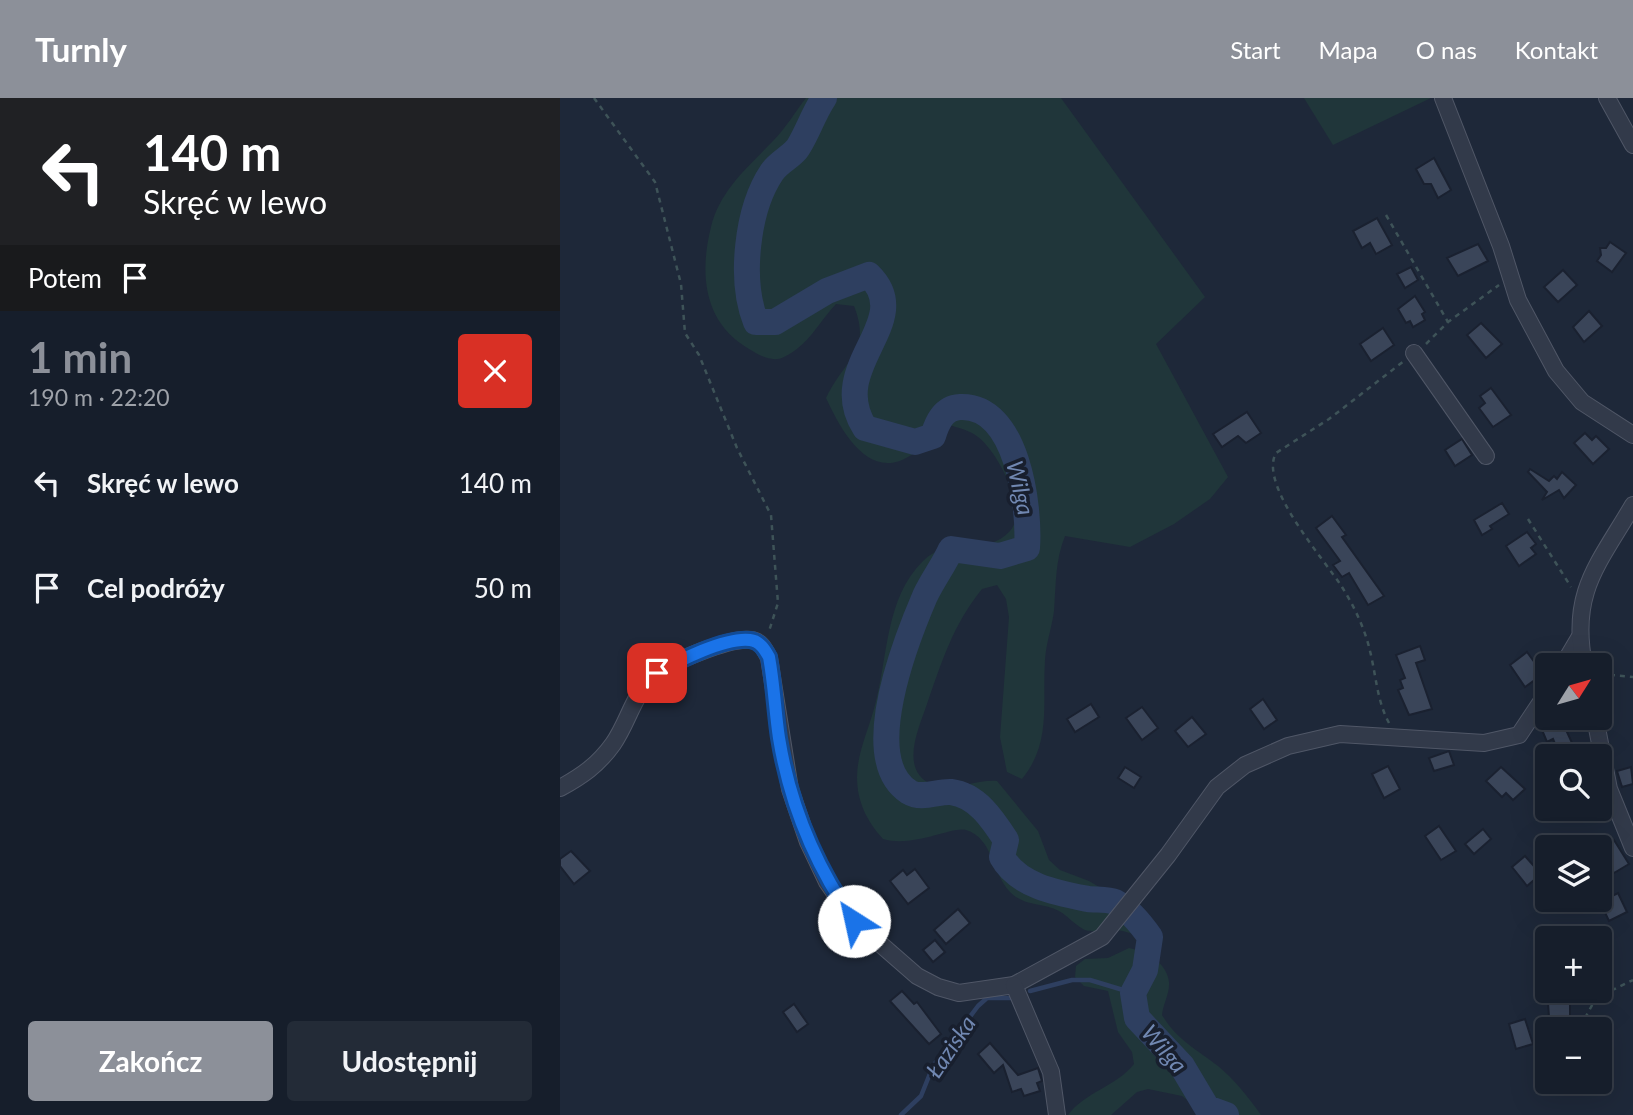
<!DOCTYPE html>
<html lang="pl">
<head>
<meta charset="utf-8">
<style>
	:root { --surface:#161e2b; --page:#232b37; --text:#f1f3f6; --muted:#9ea2a9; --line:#353c47; --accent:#8c9099 }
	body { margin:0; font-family:Lato,sans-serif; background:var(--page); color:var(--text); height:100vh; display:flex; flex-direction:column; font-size:26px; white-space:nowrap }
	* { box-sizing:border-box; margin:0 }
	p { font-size:23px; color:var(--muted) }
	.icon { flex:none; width:38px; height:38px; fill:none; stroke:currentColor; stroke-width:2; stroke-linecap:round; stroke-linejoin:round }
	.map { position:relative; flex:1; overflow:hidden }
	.panel { display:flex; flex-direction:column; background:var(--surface); width:560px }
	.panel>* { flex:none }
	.hud { background:#202124; color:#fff; overflow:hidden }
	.needle { width:46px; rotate:53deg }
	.buttons { position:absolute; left:975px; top:555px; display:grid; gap:14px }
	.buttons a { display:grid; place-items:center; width:77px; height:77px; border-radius:7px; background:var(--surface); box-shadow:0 7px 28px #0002,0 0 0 2px var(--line); font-size:35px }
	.pin { position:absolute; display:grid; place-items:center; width:60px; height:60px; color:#fff; margin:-30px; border-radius:14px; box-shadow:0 4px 10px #0006 }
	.me { position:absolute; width:77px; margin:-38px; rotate:325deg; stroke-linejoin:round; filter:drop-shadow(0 0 5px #0008) }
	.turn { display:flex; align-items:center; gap:24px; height:147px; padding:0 28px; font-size:32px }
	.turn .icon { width:91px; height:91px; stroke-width:2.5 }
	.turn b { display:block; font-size:49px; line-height:60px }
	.then { display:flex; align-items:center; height:66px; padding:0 28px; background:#0003; gap:14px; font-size:26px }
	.round { display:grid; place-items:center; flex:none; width:74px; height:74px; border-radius:7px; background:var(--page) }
	.overview { display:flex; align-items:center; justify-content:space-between; height:119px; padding:0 28px }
	h1 { font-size:42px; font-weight:700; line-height:52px; color:var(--accent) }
	.cta { display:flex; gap:14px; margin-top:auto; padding:14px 28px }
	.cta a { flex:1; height:80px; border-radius:7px; background:var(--accent); color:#fff; font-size:28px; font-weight:700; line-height:80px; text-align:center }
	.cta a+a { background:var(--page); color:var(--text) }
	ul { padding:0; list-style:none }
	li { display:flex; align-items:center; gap:21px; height:105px; padding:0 28px }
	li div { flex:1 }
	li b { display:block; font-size:26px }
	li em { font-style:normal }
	header { display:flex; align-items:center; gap:42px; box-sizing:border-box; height:98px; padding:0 35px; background:var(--accent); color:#fff }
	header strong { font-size:33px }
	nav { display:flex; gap:38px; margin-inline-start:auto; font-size:24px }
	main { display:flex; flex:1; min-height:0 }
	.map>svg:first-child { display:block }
	.green { fill:#20363a }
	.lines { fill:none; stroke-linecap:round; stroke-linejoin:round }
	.stream { stroke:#2e3f60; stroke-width:4.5 }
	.river { stroke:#2e3f60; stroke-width:26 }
	.building { fill:#3a4559; stroke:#1a2130; stroke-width:2 }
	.minor-casing { stroke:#505767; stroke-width:18 }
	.path { stroke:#3e5358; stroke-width:2.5; stroke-dasharray:5 5; stroke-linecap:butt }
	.minor { stroke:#323a4a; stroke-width:16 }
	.route-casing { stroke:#114b97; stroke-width:18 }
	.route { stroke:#1a73e8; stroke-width:12 }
	.labels { text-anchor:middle; stroke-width:7; stroke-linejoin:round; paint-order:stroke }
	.water-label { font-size:23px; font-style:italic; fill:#7188b2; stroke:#181f2e }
</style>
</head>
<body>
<header>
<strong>Turnly</strong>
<nav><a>Start</a><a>Mapa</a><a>O nas</a><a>Kontakt</a></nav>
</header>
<main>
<section class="panel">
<div class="hud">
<div class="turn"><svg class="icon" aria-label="left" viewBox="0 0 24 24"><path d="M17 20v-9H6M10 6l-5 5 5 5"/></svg><div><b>140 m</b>Skręć w lewo</div></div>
<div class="then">Potem<svg class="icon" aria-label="arrive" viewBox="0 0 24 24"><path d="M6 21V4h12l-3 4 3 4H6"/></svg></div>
</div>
<div class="overview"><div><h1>1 min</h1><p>190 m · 22:20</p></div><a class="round" style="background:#d93025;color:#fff"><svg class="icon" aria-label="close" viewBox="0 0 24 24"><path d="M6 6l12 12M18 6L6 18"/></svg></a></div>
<ul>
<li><svg class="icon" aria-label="left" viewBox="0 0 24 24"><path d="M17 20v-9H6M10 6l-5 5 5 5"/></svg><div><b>Skręć w lewo</b></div><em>140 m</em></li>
<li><svg class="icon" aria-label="arrive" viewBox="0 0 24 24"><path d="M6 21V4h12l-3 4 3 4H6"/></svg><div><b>Cel podróży</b></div><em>50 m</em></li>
</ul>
<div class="cta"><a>Zakończ</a><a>Udostępnij</a></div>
</section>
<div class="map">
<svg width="1073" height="1017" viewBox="0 0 1073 1017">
	<rect width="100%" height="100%" fill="#1e2839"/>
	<g class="green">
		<path d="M246,0H501L645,199L596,246L668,379L650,401L614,426L570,449L505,438C495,463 496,487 494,513C492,529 486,545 485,562C482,606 492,644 462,681L447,674L440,639L449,519L446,501L437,487L422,491C393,527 382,563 367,606C359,630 338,673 373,687C392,694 417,681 437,683L478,733L489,762L500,772L529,783L556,799L583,836C573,838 567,833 557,832C547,831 534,835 525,832C516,828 508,818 499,813C482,804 465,809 450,794C432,775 433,740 406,732C392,728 354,750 323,741C307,723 297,704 297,679C297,655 309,631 315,607C328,560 325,500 363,463C392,435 425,460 450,433C469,412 437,353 418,339C409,332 399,330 389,327C375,335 366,346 354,355C310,388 281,332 266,300C285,260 312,254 294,208L276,206C259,224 248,248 224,259C212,265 199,257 189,251C144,225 139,177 151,129C160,92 188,69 213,43C226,30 235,14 246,0Z"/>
		<path d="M744,0H871L773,47Z"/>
		<path d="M569,850C585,853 607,864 609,884C610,895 603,906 602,917C617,942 636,951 658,968C674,981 689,1000 701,1017H661L641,1013L622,998L588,991L577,994L551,1017H508C525,994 557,988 574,966L572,954L558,934L548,893L524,888L515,879L516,868L525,861L548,860Z"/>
	</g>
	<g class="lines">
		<g class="stream">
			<path d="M470,893L512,882H530L573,895"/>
			<path d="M341,1017L361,998L373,968L418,908L427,900H452"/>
		</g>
		<path class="river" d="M264,0C254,14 244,43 236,52C229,60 218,65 212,74C187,111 179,182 196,224H215L267,193L309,177C357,224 265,268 305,330L355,344L373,338C377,325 383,310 400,309C457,306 470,408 467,450L440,458L391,451C384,467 373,481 365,498C347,540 298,661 349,694C362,702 378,693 391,694C417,697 433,722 446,742L442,759C458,788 497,795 528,801C536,802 548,801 555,804C570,812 581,826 590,839L585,872L573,895L577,920L622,968L647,1010L666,1017"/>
	</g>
	<g class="building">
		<path d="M874,60L891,92L878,100L871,86H864L856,71Z"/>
		<path d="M817,120L832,147L816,156L810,145L802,150L793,133Z"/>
		<path d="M1050,144L1066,155L1052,174L1037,163L1041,157L1040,150H1046Z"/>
		<path d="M918,146L928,163L898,178L887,160Z"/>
		<path d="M851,169L858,182L845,190L837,176Z"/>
		<path d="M1003,172L1017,187L998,204L984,189Z"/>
		<path d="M855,198L865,214L862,216L865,222L853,229L850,223L846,225L838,211Z"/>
		<path d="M1029,213L1042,228L1024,244L1013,229Z"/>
		<path d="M921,225L942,246L926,260L907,237Z"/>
		<path d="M823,230L834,247L811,263L800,246Z"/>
		<path d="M931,290L951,317L933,329L919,310L925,305L920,298Z"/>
		<path d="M687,314L701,335L686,345L678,338L662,349L653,336Z"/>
		<path d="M1025,335L1032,342L1036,338L1049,351L1033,366L1014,345Z"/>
		<path d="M902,341L912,357L895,368L885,352Z"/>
		<path d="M970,371L989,383L994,378L997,381L1002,374L1016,387L1004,400L999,392L982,402L987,394L968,374Z"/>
		<path d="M942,405L949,416L930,428L932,431L922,437L914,422Z"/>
		<path d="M772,418L786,437L782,439L824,498L808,507L789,475L782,479L773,467L780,463L756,430Z"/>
		<path d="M967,434L976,446L971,450L976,456L959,468L946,448Z"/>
		<path d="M860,548L865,562L856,565L872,611L849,617L838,592L843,590L840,582L845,580L836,557Z"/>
		<path d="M967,554L983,576L965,589L950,567Z"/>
		<path d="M703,601L717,622L704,631L690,611Z"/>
		<path d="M531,606L539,619L515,634L507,621Z"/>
		<path d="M582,609L598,630L582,642L566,620Z"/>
		<path d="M632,619L646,636L628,649L615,633Z"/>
		<path d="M1002,623L1018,658H1000L993,641L987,644L982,632Z"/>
		<path d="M889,653L894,667L874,673L869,660Z"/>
		<path d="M828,668L840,691L824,700L812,676Z"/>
		<path d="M565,669L581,679L574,690L558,680Z"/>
		<path d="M941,669L965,691L953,702L946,695L942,699L926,683Z"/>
		<path d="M1071,669L1073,686L1062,689L1057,673Z"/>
		<path d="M879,728L896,753L881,762L865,738Z"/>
		<path d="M923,731L931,741L914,756L905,746Z"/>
		<path d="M1048,741L1050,744L1054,742L1069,766L1054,775L1036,746Z"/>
		<path d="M11,753L30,773L14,786L0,768V761Z"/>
		<path d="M965,758L981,776L967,788L952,769Z"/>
		<path d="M355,771L369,790L348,806L330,783L343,772L347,777Z"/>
		<path d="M1058,795L1067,814L1049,823L1040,804Z"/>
		<path d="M311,806L331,824L323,834L302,816Z"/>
		<path d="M398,811L410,825L386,846L374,832Z"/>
		<path d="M375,842L385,854L373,864L363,852Z"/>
		<path d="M342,893L354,906L357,904L381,936L369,946L330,903Z"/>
		<path d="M1010,904V919H989L988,905Z"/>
		<path d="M234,906L248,926L237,934L223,914Z"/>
		<path d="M965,921L973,946L956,951L949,926Z"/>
		<path d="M430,945L458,977L478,970L482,983L477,985L480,993L464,998L461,991L452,994L443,967L434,975L418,956Z"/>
	</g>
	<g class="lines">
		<g class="minor-casing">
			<g id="minor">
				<path d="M883,0L941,148L958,202L996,273L1022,304L1073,337"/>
				<path d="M1047,0L1073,47"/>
				<path d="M854,255L926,358"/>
				<path d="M1003,567L1019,540"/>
				<path d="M1024,567C1010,494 1038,467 1073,407"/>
				<path d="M1035,620L1049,691L1073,750"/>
				<path d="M0,690C22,678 38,667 53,646C69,623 73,596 95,577C110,564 171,539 191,542C201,543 205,552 209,560L230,691L248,744L267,784L294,823L357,878L378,889L399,895L454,887L542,839L608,757L657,689L685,667L728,648L780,636L924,645L959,637L987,595"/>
				<path d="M454,887L491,974L497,1017"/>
			</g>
		</g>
		<g class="path">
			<path d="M34,0L95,84L121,186L125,235L139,257L177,350L211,417L218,505L209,533"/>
			<path d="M826,117L888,224"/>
			<path d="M866,246L888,224L939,187"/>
			<path d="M968,421L1011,489"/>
			<path d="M1040,576L1073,579"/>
			<path d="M829,625C817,603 816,577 810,553C805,531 794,508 782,489C764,461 698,387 716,355L769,321L844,263"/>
			<path d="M1025,920L1036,900L1073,882"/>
		</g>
		<use href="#minor" class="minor"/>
	</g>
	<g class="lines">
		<g class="route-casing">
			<path id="route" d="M97,575C118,563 165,539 190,542C200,543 205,552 209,559C214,586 215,613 219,640C230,708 255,767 294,823"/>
		</g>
		<use href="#route" class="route"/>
	</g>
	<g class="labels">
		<g class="water-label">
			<text transform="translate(460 390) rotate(77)" y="8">Wilga</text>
			<text transform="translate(391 949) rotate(-56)" y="8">Łaziska</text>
			<text transform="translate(604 951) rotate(49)" y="8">Wilga</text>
		</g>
	</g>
</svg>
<div class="buttons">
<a><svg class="needle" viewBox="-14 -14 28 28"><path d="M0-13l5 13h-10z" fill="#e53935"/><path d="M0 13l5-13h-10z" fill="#9ea2a9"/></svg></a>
<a><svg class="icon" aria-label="search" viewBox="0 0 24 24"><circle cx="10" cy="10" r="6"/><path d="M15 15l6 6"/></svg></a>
<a><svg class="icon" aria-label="layers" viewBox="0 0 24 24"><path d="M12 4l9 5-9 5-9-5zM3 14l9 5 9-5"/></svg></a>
<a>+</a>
<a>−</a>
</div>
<div class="pin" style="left:97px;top:575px;background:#d93025"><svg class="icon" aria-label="arrive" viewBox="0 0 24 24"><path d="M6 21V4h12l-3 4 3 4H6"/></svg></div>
<svg class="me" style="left:294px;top:823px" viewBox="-20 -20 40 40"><circle r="19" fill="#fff"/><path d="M0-13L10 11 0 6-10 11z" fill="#1a73e8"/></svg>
</div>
</main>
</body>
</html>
